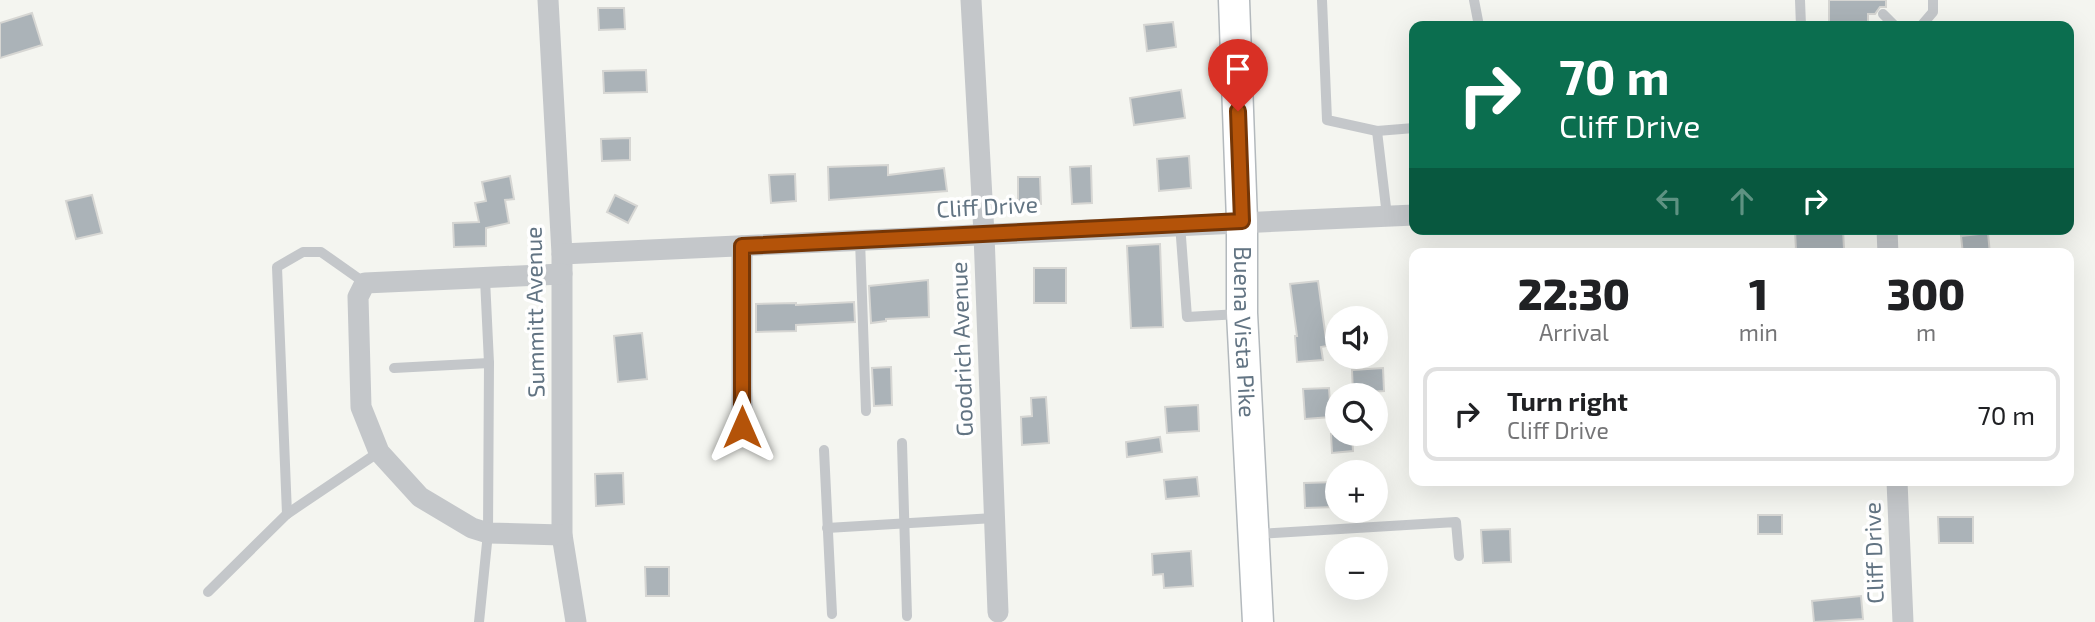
<!DOCTYPE html>
<html lang="en">
<head>
<meta charset="utf-8">
<style>
	:root { --surface:#fff; --page:#f2f2f2; --text:#202124; --muted:#757577; --line:#e0e0e0 }
	body { margin:0; font-family:"Exo 2",sans-serif; background:var(--page); color:var(--text); height:100vh; display:flex; flex-direction:column; font-size:26px; white-space:nowrap }
	* { box-sizing:border-box; margin:0 }
	p { font-size:23px; color:var(--muted) }
	.icon { flex:none; width:38px; height:38px; fill:none; stroke:currentColor; stroke-width:2; stroke-linecap:round; stroke-linejoin:round }
	.map { position:relative; flex:1; overflow:hidden }
	.sheet { position:absolute; left:1409px; top:248px; width:665px; height:238px; display:flex; flex-direction:column; background:var(--surface); border-radius:14px; box-shadow:0 7px 28px #0002 }
	.sheet>* { flex:none }
	.top-card { position:absolute; left:1409px; top:21px; width:665px; height:214px; border-radius:14px; box-shadow:0 7px 28px #0002; background:#0b6e4f; color:#fff; overflow:hidden }
	.buttons { position:absolute; left:1325px; top:306px; display:grid; gap:14px }
	.buttons a { display:grid; place-items:center; width:63px; height:63px; border-radius:50%; background:var(--surface); box-shadow:0 7px 28px #0002; font-size:35px }
	.pin { position:absolute; display:grid; place-items:center; width:60px; height:60px; color:#fff; margin:-72px -30px; border-radius:50% 50% 50% 0; rotate:-45deg; box-shadow:0 0 7px #0007 }
	.pin .icon { rotate:45deg }
	.me { position:absolute; width:77px; margin:-38px; rotate:0deg; stroke-linejoin:round; filter:drop-shadow(0 0 5px #0008) }
	.turn { display:flex; align-items:center; gap:24px; height:147px; padding:0 35px; font-size:32px }
	.turn .icon { width:91px; height:91px; stroke-width:2.5 }
	.turn b { display:block; font-size:49px; line-height:60px }
	.lanes { display:flex; align-items:center; height:66px; padding:0 35px; background:#0003; justify-content:center; gap:35px; direction:ltr }
	.lanes .off { opacity:.35 }
	.eta { display:flex; justify-content:space-evenly; align-items:center; height:119px; text-align:center }
	.eta b { font-size:42px; font-weight:800; line-height:49px }
	ul { padding:0; list-style:none }
	li { display:flex; align-items:center; gap:21px; height:94px; margin:0 14px 10px; padding:0 21px; border:4px solid var(--line); border-radius:14px }
	li div { flex:1 }
	li b { display:block; font-size:26px }
	li em { font-style:normal }
	.map>svg:first-child { display:block }
	.building { fill:#abb3b8; stroke:#d6d6d3; stroke-width:2 }
	.lines { fill:none; stroke-linecap:round; stroke-linejoin:round }
	.secondary-casing { stroke:#b3b9bd; stroke-width:33 }
	.service { stroke:#c4c7ca; stroke-width:10 }
	.minor { stroke:#c4c7ca; stroke-width:21 }
	.secondary { stroke:#fff; stroke-width:30 }
	.route-casing { stroke:#753606; stroke-width:18 }
	.route { stroke:#b45309; stroke-width:12 }
	.labels { text-anchor:middle; stroke-width:7; stroke-linejoin:round; paint-order:stroke }
	.street-label { font-size:23px; fill:#627483; stroke:#fff }
</style>
</head>
<body>
<div class="map">
<svg width="2095" height="622" viewBox="0 0 2095 622">
	<rect width="100%" height="100%" fill="#f4f5f0"/>
	<g class="building">
		<path d="M1829,0H1886V7H1880L1875,14H1868V26H1829Z"/>
		<path d="M598,8H624L625,29L599,30Z"/>
		<path d="M32,13L42,45L0,58V23Z"/>
		<path d="M1173,22L1176,47L1147,51L1144,25Z"/>
		<path d="M646,70L647,92L604,93L603,71Z"/>
		<path d="M1181,90L1185,118L1134,125L1130,98Z"/>
		<path d="M630,138V160L602,161L601,139Z"/>
		<path d="M1189,156L1191,188L1159,191L1157,159Z"/>
		<path d="M888,165V175L944,168L947,191L829,200L828,167Z"/>
		<path d="M1091,166L1092,203L1072,204L1070,167Z"/>
		<path d="M795,174L796,201L771,203L769,175Z"/>
		<path d="M510,176L514,199L505,200L509,223L486,228V246L454,247L453,223L479,222L475,203L486,201L482,182Z"/>
		<path d="M1018,177H1040L1041,204H1018Z"/>
		<path d="M92,195L102,233L76,239L66,201Z"/>
		<path d="M615,195L637,206L628,223L607,212Z"/>
		<path d="M1795,229H1843L1844,249L1796,251Z"/>
		<path d="M1988,233L1990,254H1963L1961,236Z"/>
		<path d="M1160,244L1163,327L1131,328L1127,246Z"/>
		<rect x="1034" y="268" width="32" height="35"/>
		<path d="M928,280L929,317L886,319V321L871,323L869,286Z"/>
		<path d="M1318,281L1327,346L1321,347L1323,360L1297,362L1295,336H1297L1290,284Z"/>
		<path d="M854,302L855,322L796,325V331L756,332V304L796,303V305Z"/>
		<path d="M642,333L647,379L618,382L614,336Z"/>
		<path d="M891,367L892,405L874,406L872,368Z"/>
		<path d="M1383,368L1384,391L1353,393L1352,370Z"/>
		<path d="M1329,388L1331,417L1305,419L1303,389Z"/>
		<path d="M1046,397L1049,443L1022,445L1021,417L1032,416L1031,398Z"/>
		<path d="M1198,405L1199,431L1167,433L1165,407Z"/>
		<path d="M1331,434H1352L1353,451L1332,453Z"/>
		<path d="M1160,437L1162,452L1127,457L1126,442Z"/>
		<path d="M623,473L624,504L596,506L595,474Z"/>
		<path d="M1197,477L1199,496L1166,499L1164,480Z"/>
		<path d="M1337,482V507L1305,508L1304,483Z"/>
		<rect x="1758" y="515" width="24" height="19"/>
		<path d="M1938,517H1973V543H1939Z"/>
		<path d="M1510,529L1511,562L1483,563L1481,530Z"/>
		<path d="M1191,551L1193,586L1164,588L1163,574L1153,575L1152,554Z"/>
		<path d="M645,567H669V596H646Z"/>
		<path d="M1861,596L1863,619L1814,622L1812,601Z"/>
	</g>
	<g class="lines">
		<g class="secondary-casing">
			<g id="secondary">
				<path id="s1" d="M1234,0L1242,221V313L1258,622"/>
			</g>
		</g>
		<g class="service">
			<path d="M1322,0L1327,120L1377,131L1414,128"/>
			<path d="M1474,0L1479,26"/>
			<path d="M1800,0L1801,26"/>
			<path d="M1883,14L1895,26"/>
			<path d="M1921,26L1933,12V0"/>
			<path d="M1377,131L1387,216"/>
			<path d="M1180,224L1187,317L1239,314"/>
			<path d="M860,240L866,411"/>
			<path d="M394,368L489,363"/>
			<path d="M902,443L907,616"/>
			<path d="M824,450L832,614"/>
			<path d="M287,514L277,267L303,252H321L365,283"/>
			<path d="M827,528L994,518"/>
			<path d="M1256,534L1456,522L1459,556"/>
			<path d="M208,592L287,514L379,452"/>
			<path d="M479,622L488,533L489,363L485,279"/>
		</g>
		<g class="minor">
			<path d="M548,0L562,254V535L576,622"/>
			<path d="M971,0L984,234L998,612"/>
			<path d="M1887,229L1888,254"/>
			<path d="M742,246V427"/>
			<path d="M562,254L1414,215"/>
			<path d="M562,274L365,283L358,297L361,407L379,452L420,497L472,528L488,533L562,535"/>
			<path d="M1897,481L1903,622"/>
		</g>
		<use href="#secondary" class="secondary"/>
	</g>
	<g class="lines">
		<g class="route-casing">
			<path id="route" d="M742,427V246L1242,221L1238,111"/>
		</g>
		<use href="#route" class="route"/>
	</g>
	<g class="labels">
		<g class="street-label">
			<text transform="translate(987 207) rotate(-3)" y="8">Cliff Drive</text>
			<text transform="translate(535 312) rotate(-91)" y="8">Summitt Avenue</text>
			<text dy="8" stroke="none"><textPath href="#s1" startOffset="332">Buena Vista Pike</textPath></text>
			<text transform="translate(962 349) rotate(-92)" y="8">Goodrich Avenue</text>
			<text transform="translate(1874 553) rotate(-92)" y="8">Cliff Drive</text>
		</g>
	</g>
</svg>
<div class="buttons">
<a><svg class="icon" aria-label="sound" viewBox="0 0 24 24"><path d="M4 9h4l5-4v14l-5-4H4zM17 9q2 3 0 6"/></svg></a>
<a><svg class="icon" aria-label="search" viewBox="0 0 24 24"><circle cx="10" cy="10" r="6"/><path d="M15 15l6 6"/></svg></a>
<a>+</a>
<a>−</a>
</div>
<div class="pin" style="left:1238px;top:111px;background:#d93025"><svg class="icon" aria-label="arrive" viewBox="0 0 24 24"><path d="M6 21V4h12l-3 4 3 4H6"/></svg></div>
<svg class="me" style="left:742px;top:427px" viewBox="-20 -20 40 40"><path d="M0-17L14 15 0 8-14 15z" fill="#b45309" stroke="#fff" stroke-width="4"/></svg>
<div class="top-card">
<div class="turn"><svg class="icon" aria-label="right" viewBox="0 0 24 24"><path d="M7 20v-9h11M14 6l5 5-5 5"/></svg><div><b>70 m</b>Cliff Drive</div></div>
<div class="lanes"><svg class="icon off" aria-label="left" viewBox="0 0 24 24"><path d="M17 20v-9H6M10 6l-5 5 5 5"/></svg><svg class="icon off" aria-label="ahead" viewBox="0 0 24 24"><path d="M12 20V5M6 11l6-6 6 6"/></svg><svg class="icon" aria-label="right" viewBox="0 0 24 24"><path d="M7 20v-9h11M14 6l5 5-5 5"/></svg></div>
</div>
<section class="sheet">
<div class="eta">
<div><b>22:30</b><p>Arrival</p></div>
<div><b>1</b><p>min</p></div>
<div><b>300</b><p>m</p></div>
</div>
<ul>
<li><svg class="icon" aria-label="right" viewBox="0 0 24 24"><path d="M7 20v-9h11M14 6l5 5-5 5"/></svg><div><b>Turn right</b><p>Cliff Drive</p></div><em>70 m</em></li>
</ul>
</section>
</div>
</body>
</html>
